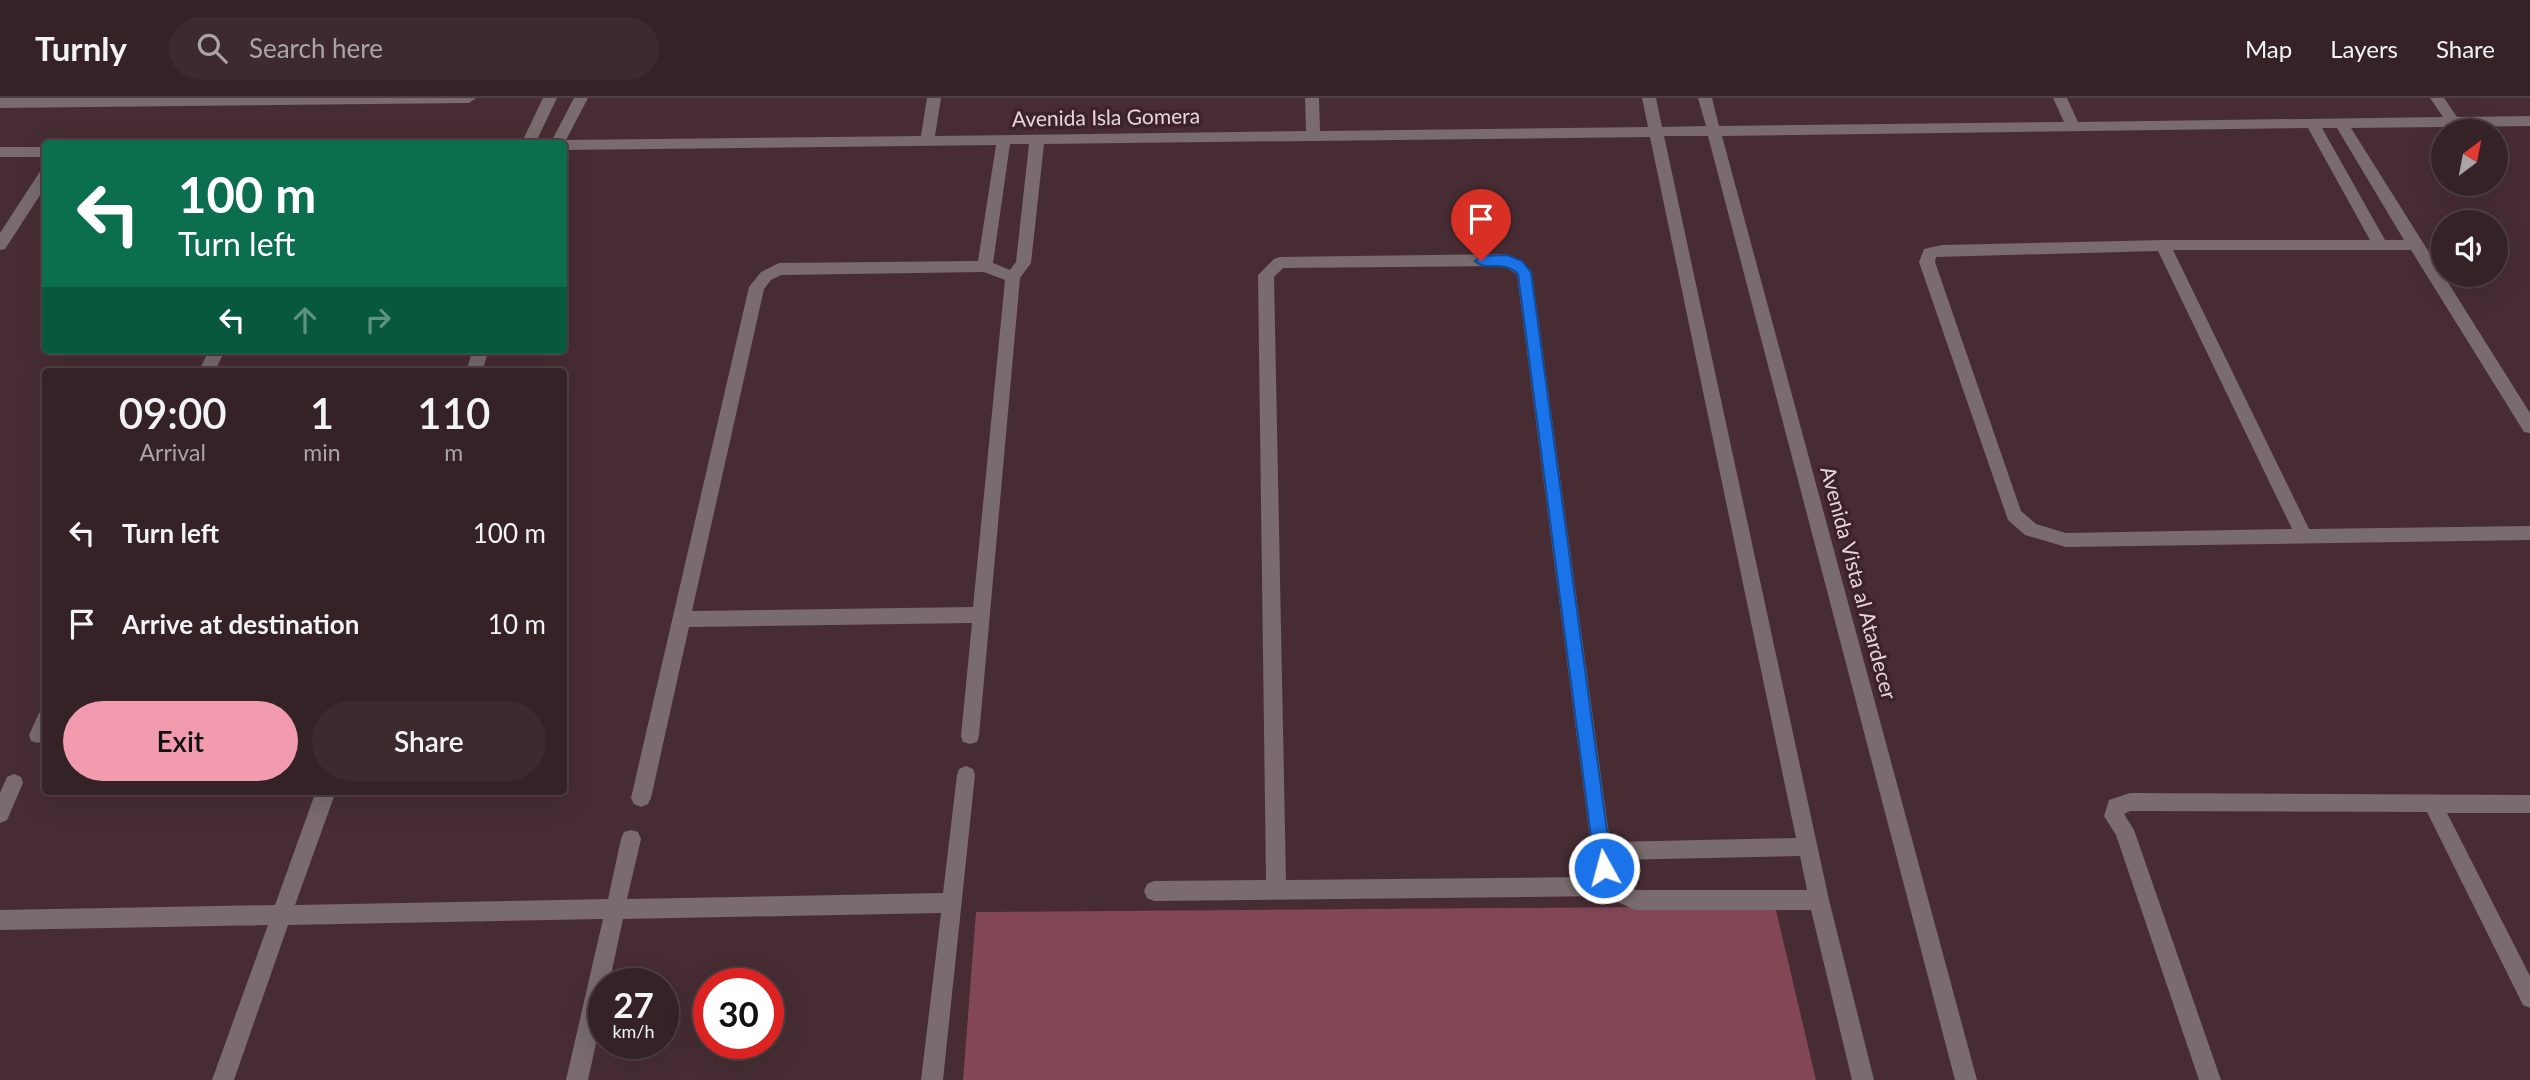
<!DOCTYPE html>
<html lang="en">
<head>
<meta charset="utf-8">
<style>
	:root { --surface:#352226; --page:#3d2a2e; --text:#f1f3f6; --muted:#aaa4a7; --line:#4f3f43; --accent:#f29aae }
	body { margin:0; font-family:Lato,sans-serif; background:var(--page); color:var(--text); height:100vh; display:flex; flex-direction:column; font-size:26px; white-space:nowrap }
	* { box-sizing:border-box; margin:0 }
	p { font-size:23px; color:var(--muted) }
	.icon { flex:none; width:38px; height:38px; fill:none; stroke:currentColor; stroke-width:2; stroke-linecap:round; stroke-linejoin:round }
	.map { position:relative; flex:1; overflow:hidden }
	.details { position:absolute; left:42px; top:270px; width:525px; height:427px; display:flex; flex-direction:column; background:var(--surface); border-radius:7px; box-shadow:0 7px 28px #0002,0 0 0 2px var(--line) }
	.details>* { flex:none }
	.banner { position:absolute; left:42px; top:42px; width:525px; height:214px; border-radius:7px; box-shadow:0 7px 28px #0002,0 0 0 2px var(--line); background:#0b6e4f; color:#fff; overflow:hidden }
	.needle { width:46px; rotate:32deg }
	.tools { position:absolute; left:2431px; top:21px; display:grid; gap:14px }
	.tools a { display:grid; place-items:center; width:77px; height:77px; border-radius:50%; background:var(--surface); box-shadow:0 7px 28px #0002,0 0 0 2px var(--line); font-size:35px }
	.speed { position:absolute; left:588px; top:870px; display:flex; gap:14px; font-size:35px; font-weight:700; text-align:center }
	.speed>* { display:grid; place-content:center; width:91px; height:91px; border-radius:50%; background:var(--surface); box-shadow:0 7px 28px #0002,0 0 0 2px var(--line); line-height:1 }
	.speed small { font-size:18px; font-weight:400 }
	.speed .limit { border:10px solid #d22; background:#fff; color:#111 }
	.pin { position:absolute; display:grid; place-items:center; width:60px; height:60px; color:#fff; margin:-72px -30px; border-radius:50% 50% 50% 0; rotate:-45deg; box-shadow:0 0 7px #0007 }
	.pin .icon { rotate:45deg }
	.me { position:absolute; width:77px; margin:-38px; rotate:353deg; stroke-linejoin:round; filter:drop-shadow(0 0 5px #0008) }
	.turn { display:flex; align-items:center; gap:24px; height:147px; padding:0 21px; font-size:32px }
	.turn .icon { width:91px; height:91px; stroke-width:2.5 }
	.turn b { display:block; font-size:49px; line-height:60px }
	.lanes { display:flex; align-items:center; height:66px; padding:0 21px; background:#0003; justify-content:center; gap:35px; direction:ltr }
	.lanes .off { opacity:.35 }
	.eta { display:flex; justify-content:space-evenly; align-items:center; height:119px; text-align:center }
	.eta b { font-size:42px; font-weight:600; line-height:49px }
	.cta { display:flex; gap:14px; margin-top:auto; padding:14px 21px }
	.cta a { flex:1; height:80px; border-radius:42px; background:var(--accent); color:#111; font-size:28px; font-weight:600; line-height:80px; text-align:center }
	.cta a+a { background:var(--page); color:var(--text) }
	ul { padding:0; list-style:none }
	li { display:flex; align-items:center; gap:21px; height:91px; padding:0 21px }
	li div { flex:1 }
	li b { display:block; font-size:26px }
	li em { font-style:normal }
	header { display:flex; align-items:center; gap:42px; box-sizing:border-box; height:98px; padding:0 35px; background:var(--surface); border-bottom:2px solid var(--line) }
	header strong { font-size:33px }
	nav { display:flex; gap:38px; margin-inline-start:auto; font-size:24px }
	.search { width:490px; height:63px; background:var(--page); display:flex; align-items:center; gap:18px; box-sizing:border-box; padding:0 24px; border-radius:38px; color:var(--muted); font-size:26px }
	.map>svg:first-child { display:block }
	.green { fill:#824655 }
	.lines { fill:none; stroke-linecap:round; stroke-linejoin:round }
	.minor { fill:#796b6e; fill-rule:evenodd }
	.route { fill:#1a73e8; stroke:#114b97; stroke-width:2 }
	.labels { text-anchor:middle; stroke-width:7; stroke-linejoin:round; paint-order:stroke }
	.street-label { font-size:21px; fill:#e7d6d9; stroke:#3d2329 }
</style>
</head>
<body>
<header>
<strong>Turnly</strong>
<div class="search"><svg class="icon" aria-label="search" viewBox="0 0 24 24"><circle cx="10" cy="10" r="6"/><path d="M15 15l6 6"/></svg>Search here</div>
<nav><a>Map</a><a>Layers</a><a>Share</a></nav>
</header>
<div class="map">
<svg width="2530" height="982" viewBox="0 0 2530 982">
	<rect width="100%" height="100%" fill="#472d33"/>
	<path class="green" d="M1775,808L1816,982H963L976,814Z"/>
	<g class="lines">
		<g class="minor">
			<path d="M0,0H476L469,5L0,10Z"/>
			<path d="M543,0H557L535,46H521Z"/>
			<path d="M574,0H588L566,42L921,38L927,0H941L935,38L1306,33L1305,0H1319L1320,33L1648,29L1642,0H1656L1662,29L1706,28L1698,0H1712L1719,28L2064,24L2053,0H2067L2078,24L2443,19L2430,0H2444L2457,19L2530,18V28L2351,30L2530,315V335L2524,334L2411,152H2173L2309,431L2530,428V442L2066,449L2025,437L2008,422L1919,164L1924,151L1942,147L2163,142H2370L2308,30L1722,38L1977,982H1955L1708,38H1664L1829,802L1874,982H1852L1811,812H1635L1605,798L1154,803L1147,800L1144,793L1147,786L1154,783L1266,782L1258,177L1274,161L1279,159L1507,156L1522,163L1532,175L1610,744L1796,740L1650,39L1044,46L1031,165L1020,180L979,638L977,644L970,646L963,644L961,638L972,525L689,529L651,700L648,706L641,709L634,706L631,700L749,189L761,174L779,165L978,163L996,47L564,52V46H550ZM2322,30H2337L2404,142H2385ZM1010,46H1029L1016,164L1010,172L993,165ZM2158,153L2292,431L2066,435L2036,426L2021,413L1935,164L1936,159ZM1505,168L1517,177L1595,779L1286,782L1274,179L1283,170ZM984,174L1005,182L973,509L692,513L764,191L771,182L781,177ZM1800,758L1807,792H1636L1615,782L1612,762Z"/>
			<rect x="0" y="49" width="46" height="10"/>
			<path d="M46,71V88L5,151L0,152V135L41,72Z"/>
			<path d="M209,252H225L215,273H199Z"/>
			<path d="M473,252H489L482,273H466Z"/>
			<path d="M46,613V641L38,645L31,643L29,637L39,615Z"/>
			<path d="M966,668L973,671L975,677L943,982H921L941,815L623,821L609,886H604V909L588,982H566L603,821L288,827L234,982H212L268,827L0,832V812L275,807L316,693H336L295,807L608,801L621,741L624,734L631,732L638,734L641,741L627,801L943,795L957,677L959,671Z"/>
			<path d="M14,676L21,679L23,685L7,722L0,725V695L7,679Z"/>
			<path d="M2130,695L2530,697V715H2447L2530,878V910L2523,907L2427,714L2130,713L2124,716L2134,732L2221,982H2199L2116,737L2104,718L2109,702Z"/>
		</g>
	</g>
	<path class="route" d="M1507,157L1522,163L1531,174L1612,770L1610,776L1604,779L1597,776L1595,770L1518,176C1503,161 1486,174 1475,163L1481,158Z"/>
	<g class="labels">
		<g class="street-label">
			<text transform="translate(1106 20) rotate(-1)" y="7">Avenida Isla Gomera</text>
			<text transform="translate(1858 485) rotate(75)" y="7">Avenida Vista al Atardecer</text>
		</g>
	</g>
</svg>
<div class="tools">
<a><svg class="needle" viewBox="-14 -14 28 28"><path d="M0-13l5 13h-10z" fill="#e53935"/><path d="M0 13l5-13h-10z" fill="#aaa4a7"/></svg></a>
<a><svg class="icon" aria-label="sound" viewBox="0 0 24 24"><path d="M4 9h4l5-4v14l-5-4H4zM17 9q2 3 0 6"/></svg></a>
</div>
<div class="speed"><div>27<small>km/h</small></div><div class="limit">30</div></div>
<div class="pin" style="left:1481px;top:163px;background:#d93025"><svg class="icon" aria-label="arrive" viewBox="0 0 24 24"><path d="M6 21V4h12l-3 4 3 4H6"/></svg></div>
<svg class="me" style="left:1604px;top:770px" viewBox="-20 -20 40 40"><circle r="17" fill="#1a73e8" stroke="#fff" stroke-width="3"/><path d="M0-11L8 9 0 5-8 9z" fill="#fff"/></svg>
<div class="banner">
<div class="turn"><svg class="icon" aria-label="left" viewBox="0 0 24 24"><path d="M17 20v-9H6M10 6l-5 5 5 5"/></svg><div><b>100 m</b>Turn left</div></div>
<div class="lanes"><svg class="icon" aria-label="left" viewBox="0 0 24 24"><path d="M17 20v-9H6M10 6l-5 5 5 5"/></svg><svg class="icon off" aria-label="ahead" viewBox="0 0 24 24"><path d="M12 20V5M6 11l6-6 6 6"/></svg><svg class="icon off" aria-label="right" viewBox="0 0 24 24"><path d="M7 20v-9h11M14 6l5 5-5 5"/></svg></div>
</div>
<section class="details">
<div class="eta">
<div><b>09:00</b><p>Arrival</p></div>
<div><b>1</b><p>min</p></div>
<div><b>110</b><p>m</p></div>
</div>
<ul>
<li><svg class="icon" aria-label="left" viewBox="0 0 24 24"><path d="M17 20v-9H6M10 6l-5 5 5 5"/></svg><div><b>Turn left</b></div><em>100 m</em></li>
<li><svg class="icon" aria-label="arrive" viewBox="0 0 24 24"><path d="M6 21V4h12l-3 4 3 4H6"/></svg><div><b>Arrive at destination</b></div><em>10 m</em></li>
</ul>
<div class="cta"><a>Exit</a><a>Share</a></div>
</section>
</div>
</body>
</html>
